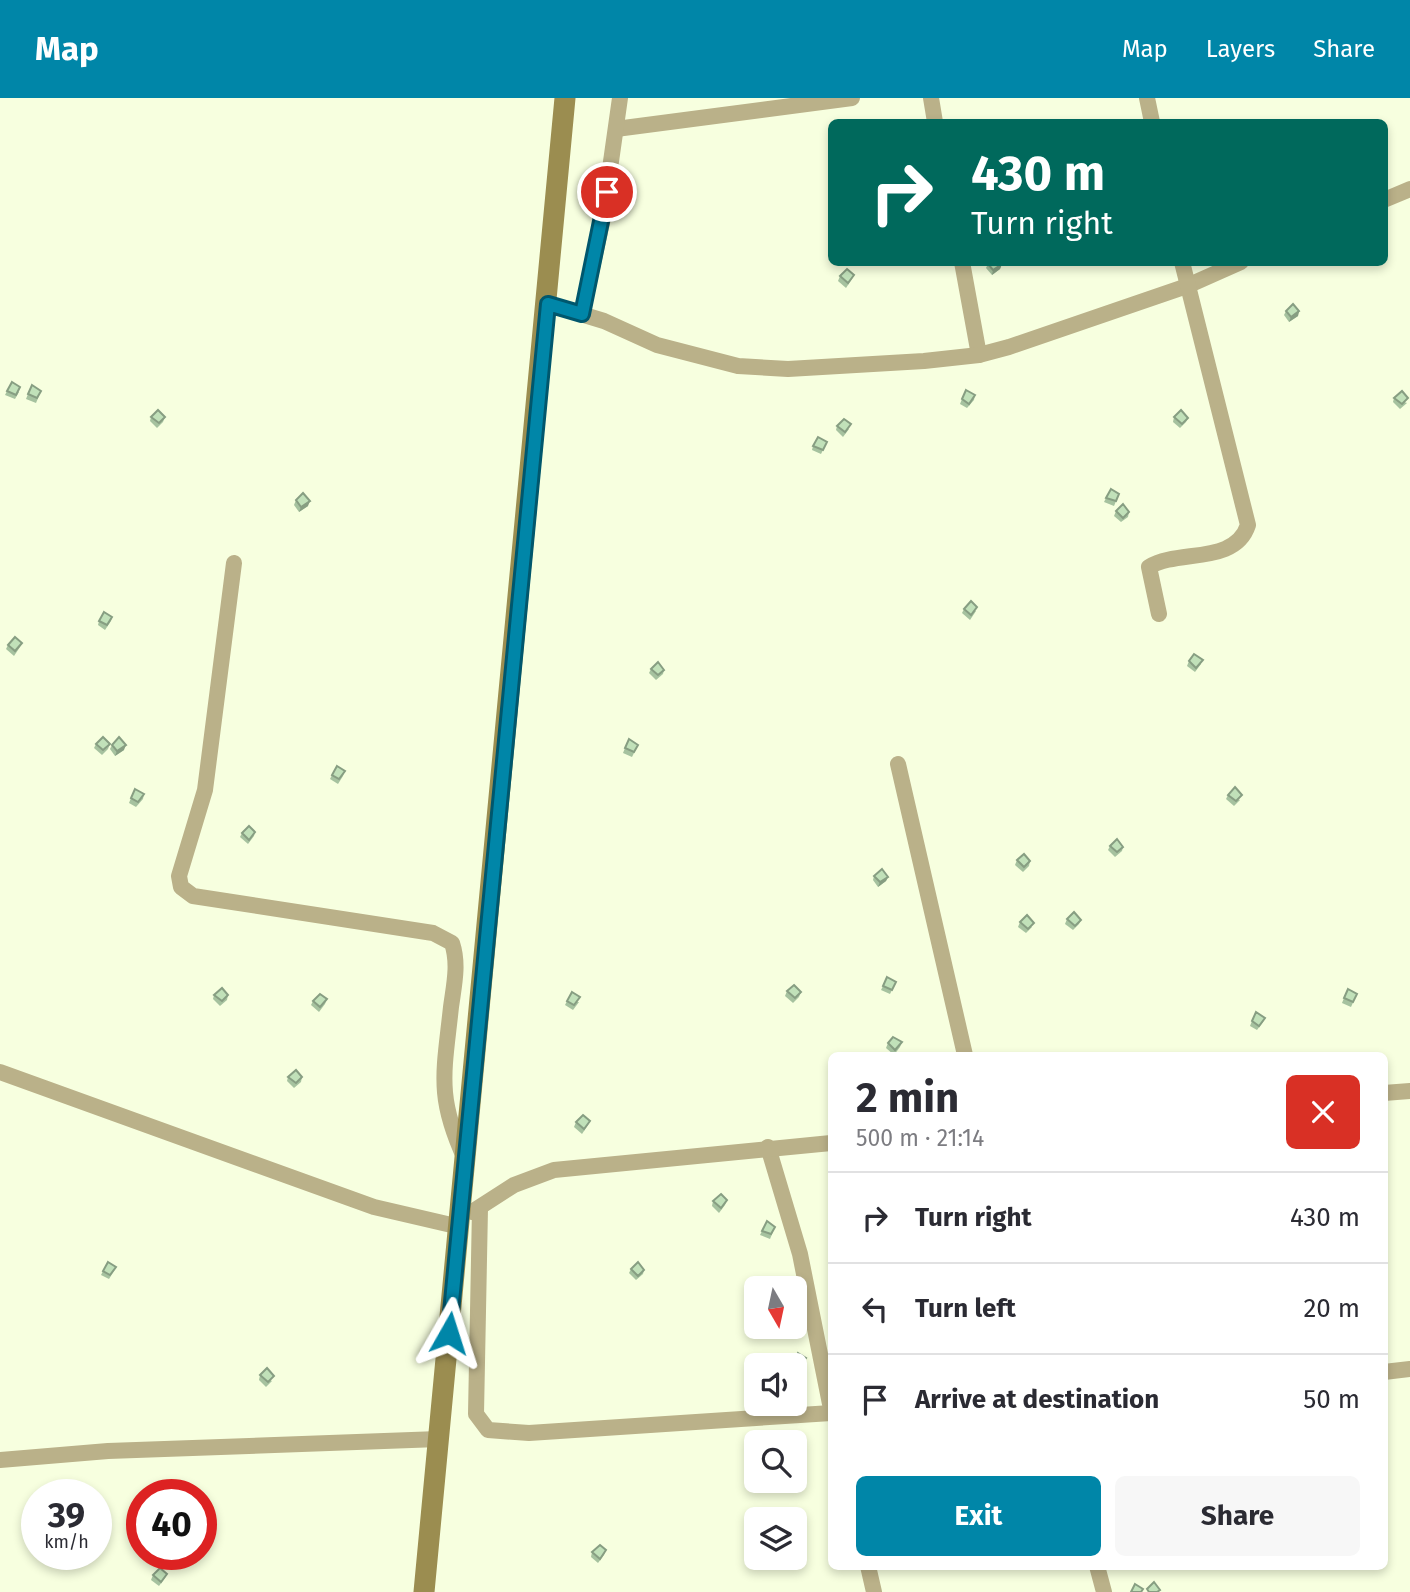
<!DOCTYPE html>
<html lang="en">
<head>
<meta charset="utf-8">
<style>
	:root { --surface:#fff; --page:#f7f7f7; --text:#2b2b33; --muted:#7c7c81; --line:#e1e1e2; --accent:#0086a8 }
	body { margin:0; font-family:"Fira Sans",sans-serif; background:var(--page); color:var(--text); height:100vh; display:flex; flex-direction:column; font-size:26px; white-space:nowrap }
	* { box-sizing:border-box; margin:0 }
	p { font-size:23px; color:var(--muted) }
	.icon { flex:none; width:38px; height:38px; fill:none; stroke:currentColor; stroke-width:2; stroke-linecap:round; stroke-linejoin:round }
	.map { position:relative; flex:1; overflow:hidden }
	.details { position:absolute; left:828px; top:954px; width:560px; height:518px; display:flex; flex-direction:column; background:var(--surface); border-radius:10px; box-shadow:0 4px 10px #0003 }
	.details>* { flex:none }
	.banner { position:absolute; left:828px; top:21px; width:560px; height:147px; border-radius:10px; box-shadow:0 4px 10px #0003; background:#00695c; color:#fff; overflow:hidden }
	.needle { width:46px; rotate:171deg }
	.buttons { position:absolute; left:744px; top:1178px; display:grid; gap:14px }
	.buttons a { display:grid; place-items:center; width:63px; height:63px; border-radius:10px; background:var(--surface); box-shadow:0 4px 10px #0003; font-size:35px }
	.speed { position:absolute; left:21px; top:1381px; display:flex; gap:14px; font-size:35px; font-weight:700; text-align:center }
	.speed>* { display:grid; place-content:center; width:91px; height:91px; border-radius:50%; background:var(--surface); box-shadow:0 4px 10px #0003; line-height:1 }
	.speed small { font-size:18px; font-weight:400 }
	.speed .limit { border:10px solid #d22; background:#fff; color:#111 }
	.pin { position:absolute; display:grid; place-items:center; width:60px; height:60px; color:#fff; margin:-30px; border:4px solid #fff; border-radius:50%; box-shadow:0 2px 7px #0007 }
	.me { position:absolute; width:77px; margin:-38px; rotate:6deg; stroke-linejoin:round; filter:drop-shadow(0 0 5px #0008) }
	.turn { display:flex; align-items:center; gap:24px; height:147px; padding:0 28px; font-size:32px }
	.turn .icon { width:91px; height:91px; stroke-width:2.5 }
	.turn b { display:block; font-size:49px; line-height:60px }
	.round { display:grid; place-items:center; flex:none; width:74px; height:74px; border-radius:10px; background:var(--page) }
	.head { display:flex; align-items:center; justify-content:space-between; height:119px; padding:0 28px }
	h1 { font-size:42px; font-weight:700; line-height:52px }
	.cta { display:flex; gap:14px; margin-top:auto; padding:14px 28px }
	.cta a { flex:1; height:80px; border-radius:10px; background:var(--accent); color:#fff; font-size:28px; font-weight:700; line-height:80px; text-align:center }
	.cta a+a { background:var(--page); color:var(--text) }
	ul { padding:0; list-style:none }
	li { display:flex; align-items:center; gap:21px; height:91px; padding:0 28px; border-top:2px solid var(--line) }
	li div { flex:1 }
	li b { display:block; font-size:26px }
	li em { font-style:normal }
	header { display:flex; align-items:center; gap:42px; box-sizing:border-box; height:98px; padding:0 35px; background:var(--accent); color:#fff }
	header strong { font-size:33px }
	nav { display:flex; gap:38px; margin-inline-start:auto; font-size:24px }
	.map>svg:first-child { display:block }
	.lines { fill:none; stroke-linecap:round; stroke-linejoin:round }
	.street { stroke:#bab189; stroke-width:16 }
	.secondary { stroke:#9b8d50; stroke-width:21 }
	.wall { fill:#a6c29f }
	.shaded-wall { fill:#879e82 }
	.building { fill:#c1e1b9; stroke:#879e82; stroke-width:2 }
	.route-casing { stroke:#00576d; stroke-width:18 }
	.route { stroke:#0086a8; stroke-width:12 }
</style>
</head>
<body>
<header>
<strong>Map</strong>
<nav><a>Map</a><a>Layers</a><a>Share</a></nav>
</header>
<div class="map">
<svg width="1410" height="1494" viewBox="0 0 1410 1494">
	<rect width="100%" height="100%" fill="#f7ffdf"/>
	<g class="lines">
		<g class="street">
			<path d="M931,0L935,24"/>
			<path d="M1147,0L1152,24"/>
			<path d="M616,31L852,0"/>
			<path d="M1384,102L1410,91"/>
			<path d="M962,164L979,257"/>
			<path d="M548,206L604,223L657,247L738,268L788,271L924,263L979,257L1009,249L1187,188L1241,164"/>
			<path d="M582,216L603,120L620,0"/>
			<path d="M234,465L205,692L179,778L181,789L193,798L433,835L452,845C459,866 454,887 451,909C444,975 436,998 465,1061"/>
			<path d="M1159,516L1149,469C1178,451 1235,467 1248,427L1182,164"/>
			<path d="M898,666L965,957"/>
			<path d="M0,974L374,1109L460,1129"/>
			<path d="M1384,995L1410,993"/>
			<path d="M768,1049L800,1156L831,1311"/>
			<path d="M480,1110L476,1316L488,1332L529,1335L831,1315"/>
			<path d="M472,1114L514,1087L554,1072L831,1045"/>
			<path d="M1384,1274L1410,1271"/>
			<path d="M0,1362L108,1353L439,1341"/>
			<path d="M868,1468L874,1494"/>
			<path d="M1097,1468L1104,1494"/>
		</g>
		<path class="secondary" d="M424,1494L565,0"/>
	</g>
	<g class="wall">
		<path d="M988,166H1002L1000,171L992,177L986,170Z"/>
		<path d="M854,177L852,181L846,190L838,183L840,178Z"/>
		<path d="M1286,213H1299L1298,218L1289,224L1284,217Z"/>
		<path d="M7,293L19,294L15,301L5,297Z"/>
		<path d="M41,293L36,305L26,301L28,296Z"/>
		<path d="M975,297L974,302L967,310L960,306L962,301Z"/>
		<path d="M1394,300L1407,305L1400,311L1393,304Z"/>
		<path d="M151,319H165L163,324L157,330L150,323Z"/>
		<path d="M1174,319L1188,320L1186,324L1180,330L1173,324Z"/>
		<path d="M837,328L849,331L843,339L836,332Z"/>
		<path d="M827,344L821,356L812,352L813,348Z"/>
		<path d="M1119,396L1114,408L1104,404L1106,400Z"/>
		<path d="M296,402L308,408L299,414L294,407Z"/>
		<path d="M1116,413L1129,414L1128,419L1121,424L1114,418Z"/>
		<path d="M964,511L976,513L970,522L962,515Z"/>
		<path d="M112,519L111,523L105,532L98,527L99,523Z"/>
		<path d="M22,545L20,549L14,558L6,551L8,547Z"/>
		<path d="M1189,563L1201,566L1195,574L1187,568Z"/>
		<path d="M651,571L664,572L663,576L656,582L649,575Z"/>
		<path d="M96,646H110L108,651L102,657L94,650Z"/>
		<path d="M112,647L124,652L115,658L110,651Z"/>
		<path d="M625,650L636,651L632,659L623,655Z"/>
		<path d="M345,673L343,678L338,686L330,681L332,677Z"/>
		<path d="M144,696L143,701L136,709L129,705L131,700Z"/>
		<path d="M1228,697L1240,702L1234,708L1226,701Z"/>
		<path d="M255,734L254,738L248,746L240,739L242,735Z"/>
		<path d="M1110,748L1123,749L1122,753L1115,759L1108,752Z"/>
		<path d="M1017,762L1030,763L1029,768L1023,774L1015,767Z"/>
		<path d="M874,778L888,779L886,783L878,789L873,782Z"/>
		<path d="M1067,821L1081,822L1079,826L1073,832L1065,826Z"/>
		<path d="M1020,824L1032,829L1026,835L1018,829Z"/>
		<path d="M896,884L890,896L881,892L883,888Z"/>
		<path d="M787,893L801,894L799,899L793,905L785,898Z"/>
		<path d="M1357,896L1351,909L1342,905L1344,900Z"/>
		<path d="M214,897H228L227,902L220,908L213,901Z"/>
		<path d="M327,901L325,906L319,914L311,907L313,903Z"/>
		<path d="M567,903L579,904L573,912L565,907Z"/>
		<path d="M1265,920L1263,924L1257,932L1250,928L1252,923Z"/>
		<path d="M902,944L900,949L894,957L886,950L888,945Z"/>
		<path d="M288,979H302L301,984L294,990L287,983Z"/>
		<path d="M590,1023L588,1027L582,1036L574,1029L576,1024Z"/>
		<path d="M727,1102L725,1107L719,1115L712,1108L713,1103Z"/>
		<path d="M775,1129L770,1141L760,1137L762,1133Z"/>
		<path d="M116,1169L114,1173L109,1181L101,1177L103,1173Z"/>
		<path d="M631,1171L644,1172L643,1176L636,1182L629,1175Z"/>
		<path d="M798,1255L806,1260L805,1265L798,1273L794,1270V1267H792Z"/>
		<path d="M260,1277L272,1283L266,1289L259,1282Z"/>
		<path d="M606,1452L604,1457L598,1465L591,1459L592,1454Z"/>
		<path d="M167,1476L165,1480L159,1488L151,1482L153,1477Z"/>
	</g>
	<g class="shaded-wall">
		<path d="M1002,166L1000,171L992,177L993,172Z"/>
		<path d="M1299,213L1298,218L1289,224L1291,219Z"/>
		<path d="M310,403L308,408L299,414L301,409Z"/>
		<path d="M126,647L124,652L115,658L117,653Z"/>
		<path d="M888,779L886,783L878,789L880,784Z"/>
	</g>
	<g class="building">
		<path d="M989,164H1000L1002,166L993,172L988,166Z"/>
		<path d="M847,171L854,177L848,185L840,178Z"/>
		<path d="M1293,206L1299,213L1291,219L1286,213Z"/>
		<path d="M12,284L20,289L16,297L7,293Z"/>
		<path d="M32,287L41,293L37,300L28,296Z"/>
		<path d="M966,292L975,297L969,306L962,301Z"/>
		<path d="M1402,293L1408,300L1402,306L1394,300Z"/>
		<path d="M158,312L165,319L159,325L151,319Z"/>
		<path d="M1181,312L1188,320L1182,326L1174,319Z"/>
		<path d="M844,321L851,326L845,334L837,328Z"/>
		<path d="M818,339L827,344L823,352L813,348Z"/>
		<path d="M1111,391L1119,396L1116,403L1106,400Z"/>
		<path d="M303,395L310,403L301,409L296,402Z"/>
		<path d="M1123,406L1129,414L1123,420L1116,413Z"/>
		<path d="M971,503L977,509L971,517L964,511Z"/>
		<path d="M104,514L112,519L107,527L99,523Z"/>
		<path d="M15,539L22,545L15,553L8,547Z"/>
		<path d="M1194,556L1203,562L1196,570L1189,563Z"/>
		<path d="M658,564L664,572L658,577L651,571Z"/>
		<path d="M103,639L110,646L103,652L96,646Z"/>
		<path d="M119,639L126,647L117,653L112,647Z"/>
		<path d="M629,641L638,647L634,654L625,650Z"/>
		<path d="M337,668L345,673L339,681L332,677Z"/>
		<path d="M1235,689L1242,697L1236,703L1228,697Z"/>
		<path d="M135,691L144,696L138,704L131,700Z"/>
		<path d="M249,728L255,734L249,742L242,735Z"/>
		<path d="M1117,741L1123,749L1117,754L1110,748Z"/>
		<path d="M1024,756L1030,763L1024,769L1017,762Z"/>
		<path d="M882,771L888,779L880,784L874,778Z"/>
		<path d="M1074,814L1081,822L1075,828L1067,821Z"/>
		<path d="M1027,817L1034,825L1028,831L1020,824Z"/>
		<path d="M887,879L896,884L892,892L883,888Z"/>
		<path d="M794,887L801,894L795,900L787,893Z"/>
		<path d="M222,890L228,897L222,903L214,897Z"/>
		<path d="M1348,891L1357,896L1353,904L1344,900Z"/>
		<path d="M572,894L580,899L574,907L567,903Z"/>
		<path d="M320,896L327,901L320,909L313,903Z"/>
		<path d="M1256,914L1265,920L1259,928L1252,923Z"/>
		<path d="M893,939L902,944L895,952L888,945Z"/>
		<path d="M296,972L302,979L296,985L288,979Z"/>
		<path d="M583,1017L590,1023L584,1031L576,1024Z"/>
		<path d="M721,1096L727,1102L721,1110L713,1103Z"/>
		<path d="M767,1123L775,1129L771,1136L762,1133Z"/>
		<path d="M108,1164L116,1169L110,1177L103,1173Z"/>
		<path d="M638,1164L644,1172L638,1178L631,1171Z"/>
		<path d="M798,1255L806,1260L800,1268L793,1264Z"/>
		<path d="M267,1270L274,1278L268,1284L260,1277Z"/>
		<path d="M600,1447L606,1452L600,1461L592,1454Z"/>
		<path d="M160,1470L167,1476L161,1484L153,1477Z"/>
		<path d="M1154,1484L1160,1492L1157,1494H1149L1147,1491Z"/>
		<path d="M1135,1486L1143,1491L1141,1494H1131Z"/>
	</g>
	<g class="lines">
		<g class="route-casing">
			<path id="route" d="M449,1235L548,206L582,216L607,94"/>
		</g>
		<use href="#route" class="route"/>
	</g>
</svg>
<div class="buttons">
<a><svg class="needle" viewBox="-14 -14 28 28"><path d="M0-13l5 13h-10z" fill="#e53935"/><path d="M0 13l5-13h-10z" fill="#7c7c81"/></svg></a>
<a><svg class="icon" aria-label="sound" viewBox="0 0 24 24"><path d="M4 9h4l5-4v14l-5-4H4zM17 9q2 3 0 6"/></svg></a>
<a><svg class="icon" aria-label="search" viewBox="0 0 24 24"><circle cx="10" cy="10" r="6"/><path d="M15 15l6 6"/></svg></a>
<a><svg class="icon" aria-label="layers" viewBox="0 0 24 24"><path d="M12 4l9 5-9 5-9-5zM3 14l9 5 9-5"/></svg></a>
</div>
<div class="speed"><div>39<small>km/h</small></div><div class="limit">40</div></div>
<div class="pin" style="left:607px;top:94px;background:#d93025"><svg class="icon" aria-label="arrive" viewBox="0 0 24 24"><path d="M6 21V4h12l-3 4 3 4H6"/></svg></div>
<svg class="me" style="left:449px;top:1235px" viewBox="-20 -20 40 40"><path d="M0-17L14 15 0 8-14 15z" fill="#0086a8" stroke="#fff" stroke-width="4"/></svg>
<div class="banner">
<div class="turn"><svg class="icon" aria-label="right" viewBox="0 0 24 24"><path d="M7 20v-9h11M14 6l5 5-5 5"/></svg><div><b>430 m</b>Turn right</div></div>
</div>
<section class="details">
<div class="head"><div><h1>2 min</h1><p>500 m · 21:14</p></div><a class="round" style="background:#d93025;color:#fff"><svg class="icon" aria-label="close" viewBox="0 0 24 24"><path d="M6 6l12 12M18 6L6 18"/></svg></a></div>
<ul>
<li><svg class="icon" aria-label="right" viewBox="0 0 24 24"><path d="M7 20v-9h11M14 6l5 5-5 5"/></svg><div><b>Turn right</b></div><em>430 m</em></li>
<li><svg class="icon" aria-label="left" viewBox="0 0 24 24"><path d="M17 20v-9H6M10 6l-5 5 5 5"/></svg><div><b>Turn left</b></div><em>20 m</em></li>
<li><svg class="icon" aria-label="arrive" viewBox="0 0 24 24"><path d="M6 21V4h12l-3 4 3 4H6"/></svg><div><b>Arrive at destination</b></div><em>50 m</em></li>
</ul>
<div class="cta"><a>Exit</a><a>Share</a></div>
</section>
</div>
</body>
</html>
